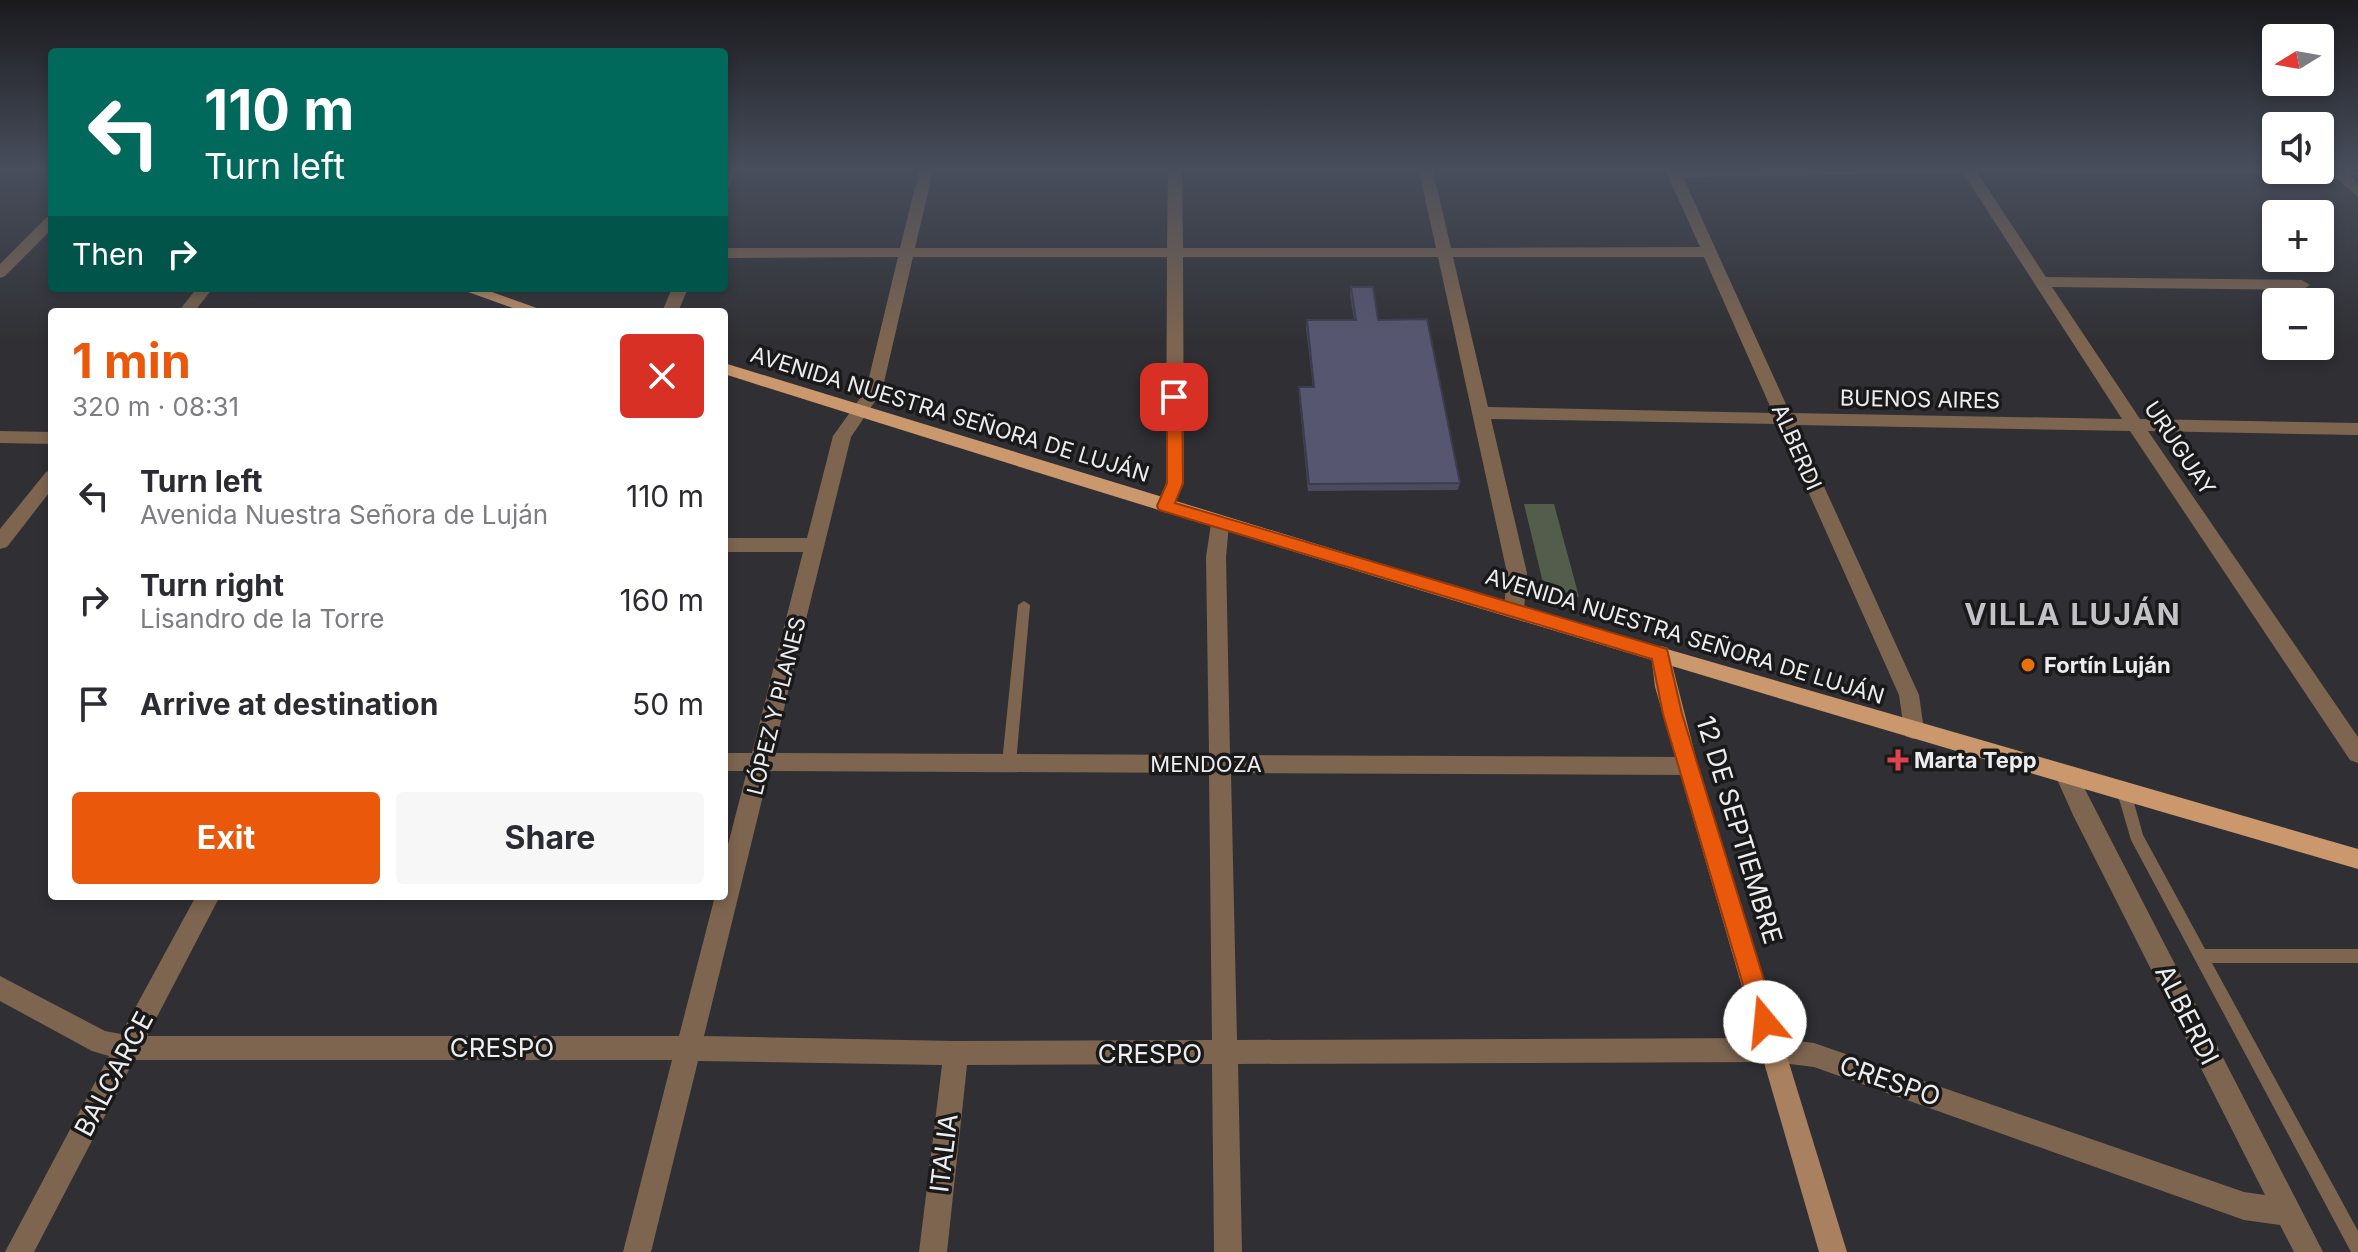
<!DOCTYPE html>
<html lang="en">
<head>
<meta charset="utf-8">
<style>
	:root { --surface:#fff; --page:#f7f7f7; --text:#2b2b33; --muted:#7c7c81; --accent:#ea580c }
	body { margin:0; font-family:Inter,sans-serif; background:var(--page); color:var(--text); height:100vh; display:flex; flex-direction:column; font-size:30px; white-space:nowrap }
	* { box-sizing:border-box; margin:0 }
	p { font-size:26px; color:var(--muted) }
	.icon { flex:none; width:44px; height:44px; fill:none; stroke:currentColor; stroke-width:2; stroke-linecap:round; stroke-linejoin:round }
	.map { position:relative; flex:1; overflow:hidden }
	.side { position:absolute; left:48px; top:308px; width:680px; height:592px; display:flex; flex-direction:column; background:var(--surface); border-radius:8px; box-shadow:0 4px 12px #0003 }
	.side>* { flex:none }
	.hud { position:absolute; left:48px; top:48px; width:680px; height:244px; border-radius:8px; box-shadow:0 4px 12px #0003; background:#00695c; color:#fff; overflow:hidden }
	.needle { width:52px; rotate:259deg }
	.buttons { position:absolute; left:2262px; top:24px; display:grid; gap:16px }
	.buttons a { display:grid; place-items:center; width:72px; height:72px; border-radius:8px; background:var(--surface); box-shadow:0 4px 12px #0003; font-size:40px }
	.pin { position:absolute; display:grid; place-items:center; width:68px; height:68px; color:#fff; margin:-34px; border-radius:16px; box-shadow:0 4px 12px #0006 }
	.me { position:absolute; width:88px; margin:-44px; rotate:343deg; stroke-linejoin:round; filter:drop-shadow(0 0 6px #0008) }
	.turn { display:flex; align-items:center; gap:28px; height:168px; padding:0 24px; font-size:36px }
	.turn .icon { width:104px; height:104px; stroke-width:2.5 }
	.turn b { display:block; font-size:56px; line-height:68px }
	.then { display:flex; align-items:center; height:76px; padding:0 24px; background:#0003; gap:16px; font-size:30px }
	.round { display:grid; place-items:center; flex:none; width:84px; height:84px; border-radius:8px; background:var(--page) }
	.headline { display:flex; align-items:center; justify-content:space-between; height:136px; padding:0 24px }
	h1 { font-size:48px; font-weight:700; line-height:60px; color:var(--accent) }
	.primary-button { display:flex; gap:16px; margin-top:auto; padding:16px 24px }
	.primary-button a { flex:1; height:92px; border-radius:8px; background:var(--accent); color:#fff; font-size:32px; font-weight:700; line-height:92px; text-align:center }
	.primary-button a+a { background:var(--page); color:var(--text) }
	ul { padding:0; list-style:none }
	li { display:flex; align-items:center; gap:24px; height:104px; padding:0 24px }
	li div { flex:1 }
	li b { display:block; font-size:30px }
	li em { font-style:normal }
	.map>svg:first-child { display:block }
	.green { fill:#545d4b }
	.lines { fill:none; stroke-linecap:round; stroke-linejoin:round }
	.lane { fill:#7e6550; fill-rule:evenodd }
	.street { fill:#7e6550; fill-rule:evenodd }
	.secondary { fill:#aa8160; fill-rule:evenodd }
	.primary { fill:#cb976c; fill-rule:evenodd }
	.wall { fill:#4b4a60 }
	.building { fill:#575670; stroke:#3d3c4e; stroke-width:2 }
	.route { fill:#ea580c; stroke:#983908; stroke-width:2 }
	.food-dot { fill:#e8710a; stroke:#19191a; stroke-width:3 }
	.health-dot { fill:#e0444e; stroke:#19191a; stroke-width:3 }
	.labels { text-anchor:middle; stroke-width:7; stroke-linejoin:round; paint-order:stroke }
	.street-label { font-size:22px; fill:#ededf0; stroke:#19191a }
	.poi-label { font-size:22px; font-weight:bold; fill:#ededf0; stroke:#19191a; text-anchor:start }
	.near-street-label { font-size:26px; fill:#ededf0; stroke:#19191a }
	.district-label { font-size:30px; font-weight:bold; letter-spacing:2px; fill:#c2c2c7; stroke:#19191a }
</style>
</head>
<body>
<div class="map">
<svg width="2358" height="1252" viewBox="0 0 2358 1252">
	<rect width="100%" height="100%" fill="#303034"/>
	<path class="green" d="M1524,504H1554L1579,597L1544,587Z"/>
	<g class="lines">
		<g class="lane">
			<path d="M1024,601L1030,605L1016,763L1014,767L1009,768L1004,767L1002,763L1018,605Z"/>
			<path d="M2124,786L2129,788L2131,792L2143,835L2205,949H2358V963H2212L2358,1231V1252H2351L2131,840L2117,792L2119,788Z"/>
		</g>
		<g class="street">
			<path d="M724,167H738L729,186L724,187Z"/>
			<path d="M920,167H934L915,248H1167L1168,167H1182L1183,248H1436L1418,167H1432L1451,248L1700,247L1664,167H2276V170L2358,167V175H2349L2358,185V197L2333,175L1977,172L2046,277L2302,280L2310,285L2302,290L2052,287L2140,419L2358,423V435L2148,431L2358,737V763L2350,760L2130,431L1796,425L1919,695L1924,730L1921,736L1913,739L1905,736L1899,695L1778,424L1491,419L1527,573L1524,610L1521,615H1507L1504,610L1507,573L1438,257H1183L1184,483L1172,511L1165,513L1156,506L1166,483L1167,257H913L882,391L851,437L773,753L1209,755L1206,557L1211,524L1220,517L1229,524L1226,557L1230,755L1687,757L1695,760L1698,766L1695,772L1687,775L1231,773L1237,1040L1774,1038L1814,1043L2244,1192L2265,1195L2073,815L2056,777L2059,770L2067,768L2075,770L2323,1252H2294L2280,1225L2244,1220L1814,1067L1774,1062L1238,1064L1242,1252H1214L1212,1064L967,1065L947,1252H919L942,1065L698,1061L651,1252H623L672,1060H134L34,1252H5L109,1056L92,1051L0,1001V976L105,1031L121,1034L196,896H220L147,1036H679L715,896H724V860L747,771H724V753H752L803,552H724V538H807L833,436L866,390L898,257L724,258V248H900ZM1963,173L2122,419L1790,413L1683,177ZM1453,257H1704L1773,413L1488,407ZM769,771L1209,773L1212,1040L956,1041L704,1036Z"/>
			<path d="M52,216V229L5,276L0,278V264L47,217Z"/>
			<path d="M197,288H213L194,312H178Z"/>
			<path d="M672,288H688L678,312H662Z"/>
			<path d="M0,431L52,432V444L0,443Z"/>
			<path d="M52,470V489L7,547L0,549V529L46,472Z"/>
		</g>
		<path class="secondary" d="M1661,646L1668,648L1698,766L1847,1252H1819L1655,687L1651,654L1654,648Z"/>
		<g class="primary">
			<path d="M457,288H481L548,312H524Z"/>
			<path d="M724,363L1539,612L2358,849V869C1812,710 1267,546 724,374Z"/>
		</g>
	</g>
	<path class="wall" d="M1351,287L1378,320L1460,483L1458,490L1308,491L1299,395V387H1313L1306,328L1307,320H1354L1350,295Z"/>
	<path class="building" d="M1351,287H1373L1378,320L1427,319L1460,483L1309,484L1299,387H1314L1307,320H1356Z"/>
	<linearGradient id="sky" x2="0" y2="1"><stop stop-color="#1a1a1d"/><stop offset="0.49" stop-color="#484e5c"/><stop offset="1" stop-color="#484e5c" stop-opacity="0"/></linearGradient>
	<rect width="2358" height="342" fill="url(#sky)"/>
	<path class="route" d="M1174,392L1182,397L1183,483L1175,503L1667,649L1682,714L1777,1022L1773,1030L1765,1033L1757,1030L1754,1022L1663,714L1652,659L1159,510L1157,506L1167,483V397Z"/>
	<circle class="food-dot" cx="2028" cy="665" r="8"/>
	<path class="health-dot" d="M1894 748h8v8h8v8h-8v8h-8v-8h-8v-8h8z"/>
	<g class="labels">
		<g class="street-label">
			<text transform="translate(1920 399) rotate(1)" y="8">BUENOS AIRES</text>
			<text transform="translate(950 414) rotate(17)" y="8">AVENIDA NUESTRA SEÑORA DE LUJÁN</text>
			<text transform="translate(1797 447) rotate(66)" y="8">ALBERDI</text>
			<text transform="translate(2180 448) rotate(56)" y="8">URUGUAY</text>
			<text transform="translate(1685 636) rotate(17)" y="8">AVENIDA NUESTRA SEÑORA DE LUJÁN</text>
			<text transform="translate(776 706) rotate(-76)" y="8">LÓPEZ Y PLANES</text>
			<text x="1206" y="772">MENDOZA</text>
		</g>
		<g class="poi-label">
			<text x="2044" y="673">Fortín Luján</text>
			<text x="1914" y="768">Marta Tepp</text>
		</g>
		<g class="near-street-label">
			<text transform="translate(1739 830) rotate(73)" y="9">12 DE SEPTIEMBRE</text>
			<text transform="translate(2187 1015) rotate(63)" y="9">ALBERDI</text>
			<text x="502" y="1057">CRESPO</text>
			<text x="1150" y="1063">CRESPO</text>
			<text transform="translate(114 1074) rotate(-62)" y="9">BALCARCE</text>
			<text transform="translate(1890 1081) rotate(19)" y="9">CRESPO</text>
			<text transform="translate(944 1153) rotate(-83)" y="9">ITALIA</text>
		</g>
		<g class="district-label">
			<text x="2073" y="625">VILLA LUJÁN</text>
		</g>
	</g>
</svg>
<div class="buttons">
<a><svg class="needle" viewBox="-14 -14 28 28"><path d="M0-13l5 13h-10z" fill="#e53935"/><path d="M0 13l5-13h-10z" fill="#7c7c81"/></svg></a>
<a><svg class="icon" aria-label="sound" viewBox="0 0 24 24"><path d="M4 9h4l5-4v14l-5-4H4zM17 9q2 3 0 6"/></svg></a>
<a>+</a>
<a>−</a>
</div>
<div class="pin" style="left:1174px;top:397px;background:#d93025"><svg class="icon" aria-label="arrive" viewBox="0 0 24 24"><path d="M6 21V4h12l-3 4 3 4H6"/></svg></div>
<svg class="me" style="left:1765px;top:1022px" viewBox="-20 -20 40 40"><circle r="19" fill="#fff"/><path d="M0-13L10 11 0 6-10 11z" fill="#ea580c"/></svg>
<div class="hud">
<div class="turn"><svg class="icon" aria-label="left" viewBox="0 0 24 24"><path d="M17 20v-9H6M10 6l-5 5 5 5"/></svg><div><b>110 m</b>Turn left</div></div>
<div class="then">Then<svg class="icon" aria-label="right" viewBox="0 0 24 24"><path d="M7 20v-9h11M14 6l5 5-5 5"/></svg></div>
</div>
<section class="side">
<div class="headline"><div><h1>1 min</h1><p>320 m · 08:31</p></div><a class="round" style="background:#d93025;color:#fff"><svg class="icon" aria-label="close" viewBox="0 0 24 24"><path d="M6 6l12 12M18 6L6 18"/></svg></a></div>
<ul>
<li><svg class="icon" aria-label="left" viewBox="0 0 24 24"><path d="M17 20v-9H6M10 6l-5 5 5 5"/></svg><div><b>Turn left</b><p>Avenida Nuestra Señora de Luján</p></div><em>110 m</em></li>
<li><svg class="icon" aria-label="right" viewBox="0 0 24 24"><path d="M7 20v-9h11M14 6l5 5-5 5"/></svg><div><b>Turn right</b><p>Lisandro de la Torre</p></div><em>160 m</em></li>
<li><svg class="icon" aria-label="arrive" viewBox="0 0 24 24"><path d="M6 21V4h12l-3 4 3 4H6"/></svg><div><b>Arrive at destination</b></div><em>50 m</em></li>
</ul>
<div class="primary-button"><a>Exit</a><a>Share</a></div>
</section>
</div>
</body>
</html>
